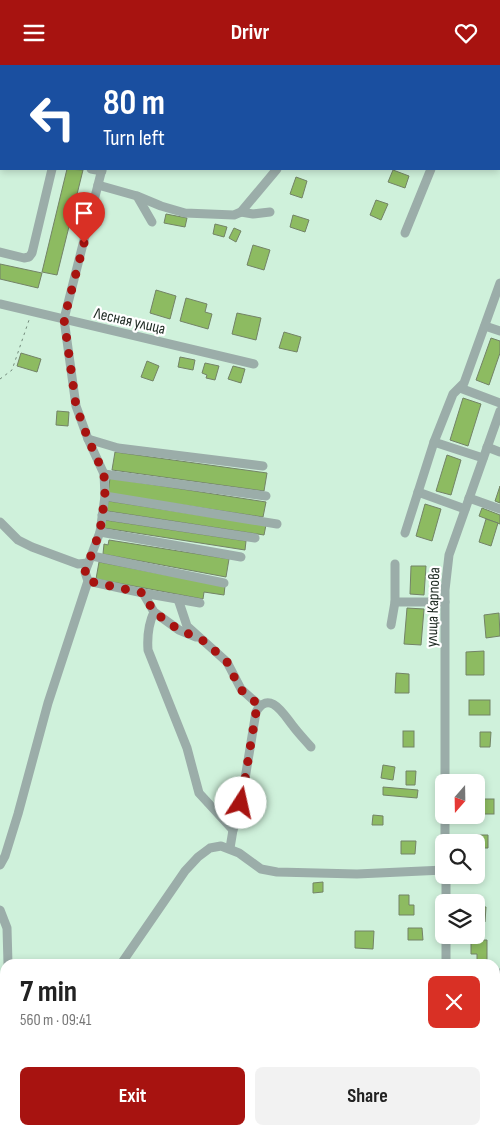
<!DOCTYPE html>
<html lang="en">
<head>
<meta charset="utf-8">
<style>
	:root { --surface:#fff; --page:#f2f2f2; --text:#222; --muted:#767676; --accent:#a71310 }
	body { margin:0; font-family:"Sofia Sans Condensed",sans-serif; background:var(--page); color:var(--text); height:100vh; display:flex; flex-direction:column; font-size:19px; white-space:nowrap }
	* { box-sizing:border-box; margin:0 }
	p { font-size:16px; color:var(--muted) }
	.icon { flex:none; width:28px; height:28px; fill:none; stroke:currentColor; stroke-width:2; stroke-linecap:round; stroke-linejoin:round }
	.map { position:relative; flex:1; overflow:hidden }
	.details { position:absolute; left:0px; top:894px; width:500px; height:176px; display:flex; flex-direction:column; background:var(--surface); border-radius:15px 15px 0 0; box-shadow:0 2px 8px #0003 }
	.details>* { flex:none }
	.top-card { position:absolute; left:0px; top:0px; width:500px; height:105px; box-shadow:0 2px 8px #0003; background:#1a4fa0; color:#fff; overflow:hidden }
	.needle { width:32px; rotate:200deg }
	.fabs { position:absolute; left:435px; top:709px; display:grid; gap:10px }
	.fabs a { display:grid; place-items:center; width:50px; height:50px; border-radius:8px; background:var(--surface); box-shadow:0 2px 8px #0003; font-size:25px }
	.pin { position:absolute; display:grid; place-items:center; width:42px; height:42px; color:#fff; margin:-51px -21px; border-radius:50% 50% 50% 0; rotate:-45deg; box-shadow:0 0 5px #0007 }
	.pin .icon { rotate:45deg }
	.me { position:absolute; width:55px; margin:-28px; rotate:10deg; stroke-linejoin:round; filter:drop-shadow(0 0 4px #0008) }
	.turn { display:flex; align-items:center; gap:18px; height:105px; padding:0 20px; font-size:22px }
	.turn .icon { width:65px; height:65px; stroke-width:2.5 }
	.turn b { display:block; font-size:35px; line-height:42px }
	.round { display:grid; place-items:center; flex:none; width:52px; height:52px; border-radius:8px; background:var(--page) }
	.headline { display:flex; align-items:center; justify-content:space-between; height:85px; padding:0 20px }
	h1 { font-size:30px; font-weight:700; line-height:38px }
	.action { display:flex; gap:10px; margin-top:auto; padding:10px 20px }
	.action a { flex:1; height:58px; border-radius:8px; background:var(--accent); color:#fff; font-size:20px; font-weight:700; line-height:58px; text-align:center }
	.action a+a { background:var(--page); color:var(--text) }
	header { display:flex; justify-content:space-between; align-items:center; height:65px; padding:0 20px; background:var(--accent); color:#fff; font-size:22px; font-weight:700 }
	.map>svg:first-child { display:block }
	.green { fill:#cfca78 }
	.building { fill:#8dbb61; stroke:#738367 }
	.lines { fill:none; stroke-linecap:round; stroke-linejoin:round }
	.path { stroke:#748b7c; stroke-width:1; stroke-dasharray:2.5 4; stroke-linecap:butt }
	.minor { stroke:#9bada9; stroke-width:9 }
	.route { stroke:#a71310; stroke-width:9; stroke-dasharray:0 16.2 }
	.labels { text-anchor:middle; stroke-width:4.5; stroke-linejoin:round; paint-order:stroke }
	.street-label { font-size:16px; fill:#212d25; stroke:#fff }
</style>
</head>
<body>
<header><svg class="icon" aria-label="menu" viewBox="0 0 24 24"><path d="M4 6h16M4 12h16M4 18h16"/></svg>Drivr<svg class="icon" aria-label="heart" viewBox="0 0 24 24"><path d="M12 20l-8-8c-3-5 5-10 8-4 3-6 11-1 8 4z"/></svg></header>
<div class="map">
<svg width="500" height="1069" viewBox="0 0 500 1069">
	<rect width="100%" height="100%" fill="#cff1db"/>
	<path class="green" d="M1,1044H5V1065H60L67,1069H0V1046Z"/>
	<g class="building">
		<rect x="499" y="18" width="1" height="23"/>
		<path d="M67,104L83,105L57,210L42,207Z"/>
		<path d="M393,105L409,111L405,123L388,117Z"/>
		<path d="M296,112L307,116L302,133L290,129Z"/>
		<path d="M376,135L388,139L381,155L370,150Z"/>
		<path d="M166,149L187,153L185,162L164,158Z"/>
		<path d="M293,150L309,155L305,167L290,162Z"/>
		<path d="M215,159L227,162L224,172L213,169Z"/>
		<path d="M234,163L241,166L236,177L229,173Z"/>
		<path d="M253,180L270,185L264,205L247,200Z"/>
		<path d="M0,199L42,208L38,223L0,214Z"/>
		<path d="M156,225L176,231L170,254L150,248Z"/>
		<path d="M186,233L207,239L205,247L212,249L208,264L180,256Z"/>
		<path d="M237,248L261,253L256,275L232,269Z"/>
		<path d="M284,267L301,272L297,287L279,283Z"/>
		<path d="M491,273L500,276V288L489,320L476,315Z"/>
		<path d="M21,288L41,294L37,307L17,301Z"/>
		<path d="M180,292L195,295L193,305L178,302Z"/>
		<path d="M147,296L159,301L153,316L141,312Z"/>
		<path d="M205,298L219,301L215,315L206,313L207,310L202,308Z"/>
		<path d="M233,301L245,304L241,318L228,314Z"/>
		<path d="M463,333L481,339L468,381L450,375Z"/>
		<path d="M57,346L69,347L68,361L56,360Z"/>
		<path d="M115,387L267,408L264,426L112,405Z"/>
		<path d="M447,390L461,395L451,430L436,426Z"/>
		<path d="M110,413L266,437L263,452L108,429Z"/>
		<path d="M500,421V438L495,436Z"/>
		<path d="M108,436L266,460L264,470L107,446Z"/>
		<path d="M425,439L441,444L432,476L416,471Z"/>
		<path d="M482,443L500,450V459L479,451Z"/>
		<path d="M486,454L498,458L491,481L479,477Z"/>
		<path d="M105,455L246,476L245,485L104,463Z"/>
		<path d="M109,475L229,494L226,512L103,489L104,479L108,480Z"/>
		<path d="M99,497L225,521L224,530L204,527L203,534L96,514Z"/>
		<path d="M411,501H426L424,530L410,529Z"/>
		<path d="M407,543L424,544L421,580L404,579Z"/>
		<path d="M499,548L500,571L486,573L484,550Z"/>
		<path d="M484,586V610H466V587Z"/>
		<path d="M396,608L409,609V628H395Z"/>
		<rect x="469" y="635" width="21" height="15"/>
		<rect x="403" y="666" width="11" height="16"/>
		<path d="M480,667H491L490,682H480Z"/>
		<path d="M383,700L395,702L393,715L381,713Z"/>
		<path d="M406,706H416L415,720H406Z"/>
		<path d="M383,722L418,725L417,733L383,730Z"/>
		<rect x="480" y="734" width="14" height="15"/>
		<path d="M373,750L383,751V760H372Z"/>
		<path d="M471,770H488V783H476V778H471Z"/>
		<path d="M401,776H416L415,789H401Z"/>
		<path d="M323,817V827L313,828V818Z"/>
		<path d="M399,830H409V840H414V850H399Z"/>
		<path d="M476,841L486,842L485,857H476Z"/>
		<path d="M408,863H422L423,875H408Z"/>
		<path d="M355,866H374L373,884L355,883Z"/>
		<path d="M471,875H487V895H477V889H471Z"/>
		<path d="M332,895H342L343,899H333Z"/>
	</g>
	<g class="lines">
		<g class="path">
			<path d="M394,0L395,1"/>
			<path d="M0,314L12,305L29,255"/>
		</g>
		<g class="minor">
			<path d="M128,1V0"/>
			<path d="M290,1V0"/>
			<path d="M499,54H500"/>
			<path d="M0,84L1,85"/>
			<path d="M91,104L102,106"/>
			<path d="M98,120L137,131L161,141L185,148L234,150L241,147L277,104"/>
			<path d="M137,131L152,157"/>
			<path d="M241,147L253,149L270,147"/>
			<path d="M405,168L431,104"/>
			<path d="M0,187L24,193L29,192L32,188L52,104"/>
			<path d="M0,239L254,299"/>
			<path d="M485,261L500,266"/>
			<path d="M460,323L500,338"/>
			<path d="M88,374L118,383L263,401"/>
			<path d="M434,377L483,393"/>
			<path d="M487,382L500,387"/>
			<path d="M104,409L266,431"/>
			<path d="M418,427L465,444"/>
			<path d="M105,431L277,459"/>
			<path d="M469,433L500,444"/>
			<path d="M102,450L255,473"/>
			<path d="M0,457L18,475L32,482L78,499L88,498"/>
			<path d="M100,467L241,492"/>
			<path d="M405,468L434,377L453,329L464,318L500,218"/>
			<path d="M92,491L224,518"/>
			<path d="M88,516L143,528L200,538"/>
			<path d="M143,528L154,547L179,565L196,572"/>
			<path d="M178,534L187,561L227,597L241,624L260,641"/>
			<path d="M395,537H445"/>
			<path d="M154,547C148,560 147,571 148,585L187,683L199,728L233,765"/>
			<path d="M391,560L395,537V499"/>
			<path d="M445,718V525L449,490L500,346"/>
			<path d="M445,750V778"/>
			<path d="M230,783L233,765L241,738L256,647C270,624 284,650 293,661C299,669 305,675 311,682"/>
			<path d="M0,800L5,791L18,749L48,638L88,516L85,507L100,467L105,431L104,409L88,374L76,341L64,254L102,104"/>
			<path d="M446,810V838"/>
			<path d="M0,845L7,863L8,899"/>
			<path d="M446,870V899"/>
			<path d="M121,899L185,806L198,792L210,783L221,781L239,788L261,804L277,807L357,809L444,805"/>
			<path d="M495,909L500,908"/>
			<path d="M0,947L3,940L5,925"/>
			<path d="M0,971L5,964"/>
			<path d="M495,976H500"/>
			<path d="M0,1025L5,1026"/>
			<path d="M105,1065L115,1069"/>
			<path d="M431,1069L432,1065"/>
		</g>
	</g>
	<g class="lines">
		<path class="route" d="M84,178L64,254L76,341L88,374L104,409L105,431L100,466L85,507L88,516L143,528L154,547L179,565L201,574L213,584L227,597L240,624L260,641L256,647L241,738"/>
	</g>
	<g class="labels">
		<g class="street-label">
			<text transform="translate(130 255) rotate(13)" y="6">Лесная улица</text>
			<text transform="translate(432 542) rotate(-88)" y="6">улица Карпова</text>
		</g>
	</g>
</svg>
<div class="fabs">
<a><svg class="needle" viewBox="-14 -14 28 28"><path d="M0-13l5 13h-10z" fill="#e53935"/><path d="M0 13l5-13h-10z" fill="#767676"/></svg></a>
<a><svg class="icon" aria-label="search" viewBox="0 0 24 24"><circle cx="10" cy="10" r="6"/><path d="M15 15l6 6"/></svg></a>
<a><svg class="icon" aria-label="layers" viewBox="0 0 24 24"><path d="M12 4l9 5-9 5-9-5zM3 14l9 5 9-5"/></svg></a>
</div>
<div class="pin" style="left:84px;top:178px;background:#d93025"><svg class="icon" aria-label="arrive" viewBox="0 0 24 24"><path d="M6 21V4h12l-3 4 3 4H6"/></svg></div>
<svg class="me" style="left:241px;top:738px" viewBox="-20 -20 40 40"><circle r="19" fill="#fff"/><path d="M0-13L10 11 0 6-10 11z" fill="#a71310"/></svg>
<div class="top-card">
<div class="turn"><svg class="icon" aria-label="left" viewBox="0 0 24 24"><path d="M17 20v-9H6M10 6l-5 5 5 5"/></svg><div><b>80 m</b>Turn left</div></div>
</div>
<section class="details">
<div class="headline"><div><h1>7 min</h1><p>560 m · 09:41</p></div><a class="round" style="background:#d93025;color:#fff"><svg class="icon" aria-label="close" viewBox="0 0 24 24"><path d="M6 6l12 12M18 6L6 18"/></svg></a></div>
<div class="action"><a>Exit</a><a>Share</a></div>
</section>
</div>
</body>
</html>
